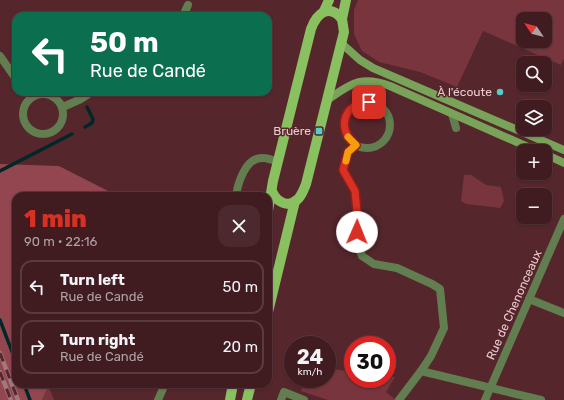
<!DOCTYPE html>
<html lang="en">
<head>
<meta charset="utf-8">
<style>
	:root { --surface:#401c21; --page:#4b292e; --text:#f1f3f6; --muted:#aea1a5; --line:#593a3f; --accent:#d93025 }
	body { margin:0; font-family:Rubik,sans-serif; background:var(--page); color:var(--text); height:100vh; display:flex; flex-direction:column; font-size:15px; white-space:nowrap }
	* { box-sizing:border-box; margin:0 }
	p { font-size:13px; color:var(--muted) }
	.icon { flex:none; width:22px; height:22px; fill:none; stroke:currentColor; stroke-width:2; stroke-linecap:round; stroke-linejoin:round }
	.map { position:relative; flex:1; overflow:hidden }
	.panel { position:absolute; left:12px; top:192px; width:260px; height:196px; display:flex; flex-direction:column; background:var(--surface); border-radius:12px; box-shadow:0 1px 3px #0004,0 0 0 1px var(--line) }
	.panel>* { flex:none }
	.top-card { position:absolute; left:12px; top:12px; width:260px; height:84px; border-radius:12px; box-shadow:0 1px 3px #0004,0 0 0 1px var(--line); background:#0b6e4f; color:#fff; overflow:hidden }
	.needle { width:26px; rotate:305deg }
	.controls { position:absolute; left:516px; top:12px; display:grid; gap:8px }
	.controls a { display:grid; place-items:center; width:36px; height:36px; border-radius:8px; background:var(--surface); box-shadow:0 1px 3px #0004,0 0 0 1px var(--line); font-size:20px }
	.speed { position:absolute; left:284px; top:336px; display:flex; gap:8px; font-size:20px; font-weight:700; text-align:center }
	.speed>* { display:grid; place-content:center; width:52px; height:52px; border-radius:50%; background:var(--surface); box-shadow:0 1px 3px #0004,0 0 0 1px var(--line); line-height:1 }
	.speed small { font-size:10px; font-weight:400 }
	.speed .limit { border:6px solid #d22; background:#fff; color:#111 }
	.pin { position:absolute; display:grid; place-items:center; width:34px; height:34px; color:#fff; margin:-17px; border-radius:8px; box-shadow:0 2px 6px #0006 }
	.me { position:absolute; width:44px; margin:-22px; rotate:1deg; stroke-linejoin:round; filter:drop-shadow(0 0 3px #0008) }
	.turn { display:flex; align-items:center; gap:14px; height:84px; padding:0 12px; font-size:18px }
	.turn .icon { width:52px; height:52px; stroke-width:2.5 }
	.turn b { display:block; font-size:28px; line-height:34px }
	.round { display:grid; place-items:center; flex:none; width:42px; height:42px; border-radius:12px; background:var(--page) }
	.summary { display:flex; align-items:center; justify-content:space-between; height:68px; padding:0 12px }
	h1 { font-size:24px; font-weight:800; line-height:30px; color:var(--accent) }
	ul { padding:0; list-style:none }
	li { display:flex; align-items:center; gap:12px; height:54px; margin:0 8px 6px; padding:0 4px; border:2px solid var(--line); border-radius:12px }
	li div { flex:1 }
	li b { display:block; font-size:15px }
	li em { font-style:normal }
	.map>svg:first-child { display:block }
	.green { fill:#78353e; fill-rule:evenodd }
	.forest { fill:#934550 }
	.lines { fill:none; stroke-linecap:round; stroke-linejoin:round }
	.stream { stroke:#012828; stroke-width:3.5 }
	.street { stroke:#627d4f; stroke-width:8 }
	.secondary { stroke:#78a359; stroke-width:8 }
	.primary { stroke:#89c160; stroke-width:10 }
	.rail-casing { stroke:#a0797d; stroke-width:4.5 }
	.rail { stroke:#55262c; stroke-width:3; stroke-dasharray:9; stroke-linecap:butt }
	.route-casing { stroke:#8d1f18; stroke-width:10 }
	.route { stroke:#d93025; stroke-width:7 }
	.slow { stroke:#f59e0b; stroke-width:7 }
	.poi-dot { fill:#53cdcb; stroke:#55262c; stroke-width:1.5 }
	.labels { text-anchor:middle; stroke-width:3; stroke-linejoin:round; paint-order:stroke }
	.poi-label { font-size:12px; fill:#eacbcd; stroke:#55262c; text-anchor:end }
	.street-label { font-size:12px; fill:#eacbcd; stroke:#55262c }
</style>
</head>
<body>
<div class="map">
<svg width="564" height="400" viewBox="0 0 564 400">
	<rect width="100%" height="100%" fill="#55262c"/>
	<g class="green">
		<path d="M358,0H564V58L561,65L483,31L457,87L420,72L379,62L362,51L354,34V10ZM523,19H545V41H523Z"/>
		<path d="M464,175H471L486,185L501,187L504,201L500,208L466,204L461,201Z"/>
		<path d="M327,368L353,372V379H387V377H395L386,392L396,400H328L301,391L305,379H327Z"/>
		<path d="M48,385L54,400H42Z"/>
	</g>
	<path class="forest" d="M0,164L59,166L116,195L16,196V384H49L42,400H0Z"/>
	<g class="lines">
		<g class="stream">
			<path d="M85,127L92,123L93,119L87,107"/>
			<path d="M0,171L72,134"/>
			<path d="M0,320L16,362"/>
			<path d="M24,384L30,400"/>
		</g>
		<g class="street">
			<path d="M183,16L188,5"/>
			<path d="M0,56L16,79"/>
			<circle cx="43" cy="114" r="20"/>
			<circle cx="367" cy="125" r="23"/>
			<path d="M63,107L81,99L92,92"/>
			<path d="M452,114L456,128"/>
			<path d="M356,145L348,152L343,170L355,191L358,222L356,241L362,256L374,264L397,268L432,284L440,289L444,328L431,356L421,371C461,381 501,390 541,400"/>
			<path d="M236,196C238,182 246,157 263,158C268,158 273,160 278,162"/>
			<path d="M529,299L564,313"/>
			<path d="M158,400L165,384"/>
			<path d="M281,400L284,392L304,400"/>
			<path d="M399,400L421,371"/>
			<path d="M485,400L564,219"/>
		</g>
		<g class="secondary">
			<path d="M341,43L360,60L373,68L564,150"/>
			<path d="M327,100C351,84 360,75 390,86L537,151"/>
			<path d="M545,154L564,163"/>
		</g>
		<g class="primary">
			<path d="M324,11L329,0"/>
			<path d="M342,19L346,0"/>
			<path d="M268,211L273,181L311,29C317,13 329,3 342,19L344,32L306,184C304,189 302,195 298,199C289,209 276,202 272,191"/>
			<path d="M268,312L295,201"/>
			<path d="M230,400L233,384"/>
			<path d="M247,400L251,384"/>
		</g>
		<g class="rail-casing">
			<g id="rail">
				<path d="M0,353L18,400"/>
				<path d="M0,372L11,400"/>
			</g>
		</g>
		<use href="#rail" class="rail"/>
	</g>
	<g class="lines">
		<g class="route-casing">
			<path id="route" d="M357,232L358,222L355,191L343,170L348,152L356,145C336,130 343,103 369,102"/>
		</g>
		<use href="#route" class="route"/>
		<path class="slow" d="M346,161L348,152L356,145L348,137"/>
	</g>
	<g class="poi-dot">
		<circle cx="500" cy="92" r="4"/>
		<rect x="315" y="127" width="8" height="8" rx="2"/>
	</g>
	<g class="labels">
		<g class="poi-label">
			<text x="492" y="96">À l'écoute</text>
			<text x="311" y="135">Bruère</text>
		</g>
		<g class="street-label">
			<text transform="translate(514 305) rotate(-66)" y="4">Rue de Chenonceaux</text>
		</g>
	</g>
</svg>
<div class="controls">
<a><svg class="needle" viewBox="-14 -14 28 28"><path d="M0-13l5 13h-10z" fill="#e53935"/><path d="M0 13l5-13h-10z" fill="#aea1a5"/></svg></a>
<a><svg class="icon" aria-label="search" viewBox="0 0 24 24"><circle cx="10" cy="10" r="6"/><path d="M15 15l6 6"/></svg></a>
<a><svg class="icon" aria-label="layers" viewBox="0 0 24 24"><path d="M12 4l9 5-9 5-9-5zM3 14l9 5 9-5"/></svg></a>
<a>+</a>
<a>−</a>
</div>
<div class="speed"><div>24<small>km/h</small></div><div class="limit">30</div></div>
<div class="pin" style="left:369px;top:102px;background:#d93025"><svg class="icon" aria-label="arrive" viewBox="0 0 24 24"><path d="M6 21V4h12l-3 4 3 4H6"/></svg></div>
<svg class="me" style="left:357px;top:232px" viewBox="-20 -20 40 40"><circle r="19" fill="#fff"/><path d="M0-13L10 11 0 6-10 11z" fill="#d93025"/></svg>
<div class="top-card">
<div class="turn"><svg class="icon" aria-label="left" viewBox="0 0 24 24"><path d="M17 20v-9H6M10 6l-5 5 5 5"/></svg><div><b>50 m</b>Rue de Candé</div></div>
</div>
<section class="panel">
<div class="summary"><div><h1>1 min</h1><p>90 m · 22:16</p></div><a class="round"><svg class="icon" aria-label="close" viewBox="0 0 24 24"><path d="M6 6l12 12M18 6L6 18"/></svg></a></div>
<ul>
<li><svg class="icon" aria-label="left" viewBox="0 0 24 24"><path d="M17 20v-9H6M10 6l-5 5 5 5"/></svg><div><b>Turn left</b><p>Rue de Candé</p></div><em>50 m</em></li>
<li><svg class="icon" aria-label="right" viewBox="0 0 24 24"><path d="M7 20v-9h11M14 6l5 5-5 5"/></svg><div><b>Turn right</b><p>Rue de Candé</p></div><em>20 m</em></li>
</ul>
</section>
</div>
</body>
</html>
